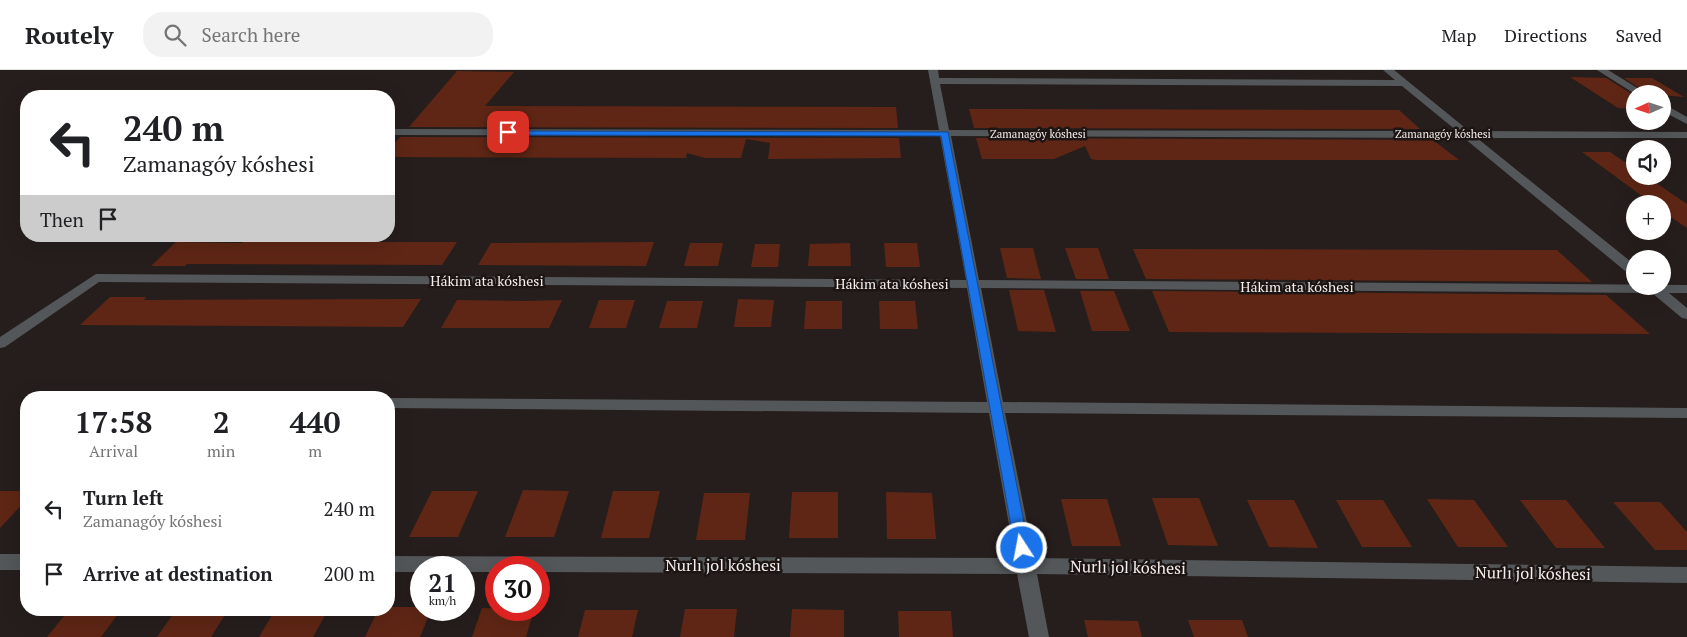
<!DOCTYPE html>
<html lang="en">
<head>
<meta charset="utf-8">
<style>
	:root { --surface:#fff; --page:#f2f2f2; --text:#202124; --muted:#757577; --line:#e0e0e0 }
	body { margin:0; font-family:"PT Serif",serif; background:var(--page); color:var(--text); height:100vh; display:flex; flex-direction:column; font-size:19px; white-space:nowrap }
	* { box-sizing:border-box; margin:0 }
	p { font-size:16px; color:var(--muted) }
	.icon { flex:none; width:28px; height:28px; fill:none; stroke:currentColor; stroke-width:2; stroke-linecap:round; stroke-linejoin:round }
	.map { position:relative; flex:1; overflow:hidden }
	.panel { position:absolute; left:20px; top:321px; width:375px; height:225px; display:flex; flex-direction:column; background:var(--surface); border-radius:20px; box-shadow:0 5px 20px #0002 }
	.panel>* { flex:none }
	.hud { position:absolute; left:20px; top:20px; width:375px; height:152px; border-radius:20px; box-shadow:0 5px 20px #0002; background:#fff; color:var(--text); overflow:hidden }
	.needle { width:32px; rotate:267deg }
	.buttons { position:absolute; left:1626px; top:15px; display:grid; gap:10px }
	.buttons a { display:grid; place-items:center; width:45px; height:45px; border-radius:50%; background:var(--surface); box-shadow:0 5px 20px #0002; font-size:25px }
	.speed { position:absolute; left:410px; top:486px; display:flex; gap:10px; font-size:25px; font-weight:700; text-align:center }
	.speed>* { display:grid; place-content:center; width:65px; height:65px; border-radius:50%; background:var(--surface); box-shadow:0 5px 20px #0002; line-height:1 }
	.speed small { font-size:12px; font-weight:400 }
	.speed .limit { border:8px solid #d22; background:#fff; color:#111 }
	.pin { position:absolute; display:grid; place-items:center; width:42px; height:42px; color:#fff; margin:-21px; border-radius:10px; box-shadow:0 2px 8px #0006 }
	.me { position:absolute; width:55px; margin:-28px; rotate:349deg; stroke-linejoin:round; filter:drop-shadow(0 0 4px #0008) }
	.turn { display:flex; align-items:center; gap:18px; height:105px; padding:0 20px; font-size:22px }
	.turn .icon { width:65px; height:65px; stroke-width:2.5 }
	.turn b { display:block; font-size:35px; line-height:42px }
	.then { display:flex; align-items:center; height:48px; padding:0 20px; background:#0003; gap:10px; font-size:19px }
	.eta { display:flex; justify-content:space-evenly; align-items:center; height:85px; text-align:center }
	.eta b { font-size:30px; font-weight:700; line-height:35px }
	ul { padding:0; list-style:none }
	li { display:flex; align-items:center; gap:15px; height:65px; padding:0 20px }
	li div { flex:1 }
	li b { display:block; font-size:19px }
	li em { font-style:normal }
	header { display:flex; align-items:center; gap:30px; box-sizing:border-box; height:70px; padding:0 25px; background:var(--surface); border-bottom:1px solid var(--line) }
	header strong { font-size:24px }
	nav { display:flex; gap:28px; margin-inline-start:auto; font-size:18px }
	.search { width:350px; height:45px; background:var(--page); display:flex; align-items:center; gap:12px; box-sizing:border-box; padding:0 18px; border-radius:20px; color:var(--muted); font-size:19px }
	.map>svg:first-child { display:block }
	.building { fill:#5f2615 }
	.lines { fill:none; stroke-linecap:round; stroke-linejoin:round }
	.minor { fill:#535759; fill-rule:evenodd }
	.route { fill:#1a73e8; stroke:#114b97 }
	.labels { text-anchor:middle; stroke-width:5; stroke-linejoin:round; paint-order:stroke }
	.far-street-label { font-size:11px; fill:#f4eeed; stroke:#1c1513 }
	.street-label { font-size:14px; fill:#f4eeed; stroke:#1c1513 }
	.near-street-label { font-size:16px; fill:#f4eeed; stroke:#1c1513 }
</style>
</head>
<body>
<header>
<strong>Routely</strong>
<div class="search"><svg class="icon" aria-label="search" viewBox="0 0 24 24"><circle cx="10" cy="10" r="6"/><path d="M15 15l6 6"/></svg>Search here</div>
<nav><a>Map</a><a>Directions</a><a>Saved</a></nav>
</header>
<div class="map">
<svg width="1687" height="567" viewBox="0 0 1687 567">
	<rect width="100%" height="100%" fill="#261e1c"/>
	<g class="building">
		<path d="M457,1L514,2L485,36L896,37L898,58L409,57Z"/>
		<path d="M1570,7L1606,8L1635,26V39L1618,38Z"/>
		<path d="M1624,8H1652L1684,27L1649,24Z"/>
		<path d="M969,39L1399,40L1420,59L974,58Z"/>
		<path d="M400,67L899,68L901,88L768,89L770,73L746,69L741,88H705L687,83L686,88L389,87V80Z"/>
		<path d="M976,68L1433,70L1459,90H1096L1091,89L1085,76L1054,89H982Z"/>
		<path d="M1582,82H1610L1635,99V106H1646L1687,134V158L1662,141V134H1653Z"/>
		<path d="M244,171L337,172H457L442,195L187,194L185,196H151L176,172L242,173Z"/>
		<path d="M654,172L646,196L478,195L491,173Z"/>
		<path d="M690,173H723L718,196H684Z"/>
		<path d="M850,173L851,196H808L810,174Z"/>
		<path d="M884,173H917L920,197H886Z"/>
		<path d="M755,174H780L778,197H751Z"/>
		<path d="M1000,178H1033L1041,209L1007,208Z"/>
		<path d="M1065,178H1098L1109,209H1076Z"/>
		<path d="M1133,179L1557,180L1592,212L1146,209Z"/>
		<path d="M1009,220H1044L1056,262L1018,261Z"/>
		<path d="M1080,221H1114L1130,261H1092Z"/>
		<path d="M1152,221L1606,225L1650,264L1169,262Z"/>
		<path d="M110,227H146L144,230L421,229L403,257L80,255Z"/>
		<path d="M738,229L774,230L771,257H734Z"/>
		<path d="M457,230L525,231L562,230L549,258H441Z"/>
		<path d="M599,230H635L626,258H589Z"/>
		<path d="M667,231H703L697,258H659Z"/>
		<path d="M806,231H842V259H804Z"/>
		<path d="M879,231H915L918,259H880Z"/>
		<path d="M523,420L569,421L554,467H505Z"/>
		<path d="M0,421H26V430L0,458Z"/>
		<path d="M432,421H478L458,467H409Z"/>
		<path d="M613,421H660L649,468H601Z"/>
		<path d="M792,422H838V468H789Z"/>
		<path d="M886,422L932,423L936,469H887Z"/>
		<path d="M704,423H750L745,470H696Z"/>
		<path d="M1152,428H1199L1218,476L1168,475Z"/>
		<path d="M1061,429H1107L1121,476H1072Z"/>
		<path d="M1427,429L1474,430L1508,477H1458Z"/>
		<path d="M1247,430H1294L1318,478L1269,477Z"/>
		<path d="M1336,430H1383L1412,477H1362Z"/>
		<path d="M1520,430H1566L1605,478H1556Z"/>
		<path d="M1613,432H1660L1687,462V480H1655Z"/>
		<path d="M389,537H421V540H431L420,567H365L378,540H389Z"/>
		<path d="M482,538L534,540L526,567H472Z"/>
		<path d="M685,539H737L734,567H680Z"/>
		<path d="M792,539L844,540V567H790Z"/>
		<path d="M69,540H121L101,567H47Z"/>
		<path d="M176,540H228L211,567H157Z"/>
		<path d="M275,540H328L313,567H259Z"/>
		<path d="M585,540H638L632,567H578Z"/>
		<path d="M898,541H951L953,567H899Z"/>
		<path d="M1084,550L1138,551L1142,567H1088Z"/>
		<path d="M1188,550H1242L1248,567H1194Z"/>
	</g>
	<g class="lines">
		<g class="minor">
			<path d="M928,0H938L939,8L1395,10L1383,0H1394L1469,61L1687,62V68H1477L1635,195V206L1630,205L1464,68L951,66L979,210L1687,215V223H1669L1687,238V249L1682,248L1652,223L981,218L1003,332L1687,338V348L1005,343L1034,488L1687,497V513L1037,504L1049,567H1029L1017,504L539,502V498H496V502H464V498H421V502H389V486L1015,488L989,343L389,338V328L987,332L967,218L99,212L5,277L0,278V267L96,204L966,210L940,66L389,65V59L939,60ZM940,14L1402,16L1457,61L949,60Z"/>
			<path d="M1597,0H1608L1647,24H1635Z"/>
			<path d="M1662,33L1687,47V54L1662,41Z"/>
			<rect x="0" y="484" width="26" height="16"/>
		</g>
	</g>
	<path class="route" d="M505,61L948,62L1029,478L1027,482H1017L1015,478L941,66L508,65L504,62Z"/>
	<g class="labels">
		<g class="far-street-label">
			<text x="1038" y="68">Zamanagóy kóshesi</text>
			<text x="1443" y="68">Zamanagóy kóshesi</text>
		</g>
		<g class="street-label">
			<text x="487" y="216">Hákim ata kóshesi</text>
			<text x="892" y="219">Hákim ata kóshesi</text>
			<text x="1297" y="222">Hákim ata kóshesi</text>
		</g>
		<g class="near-street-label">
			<text x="723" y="501">Nurlı jol kóshesi</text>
			<text transform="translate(1128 497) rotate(1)" y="6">Nurlı jol kóshesi</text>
			<text transform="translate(1533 503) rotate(1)" y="6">Nurlı jol kóshesi</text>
		</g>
	</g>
</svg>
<div class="buttons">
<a><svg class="needle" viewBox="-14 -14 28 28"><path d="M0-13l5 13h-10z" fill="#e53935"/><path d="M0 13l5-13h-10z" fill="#757577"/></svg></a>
<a><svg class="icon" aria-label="sound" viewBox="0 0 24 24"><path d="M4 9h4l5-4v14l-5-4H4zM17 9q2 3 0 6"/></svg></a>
<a>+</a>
<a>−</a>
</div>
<div class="speed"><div>21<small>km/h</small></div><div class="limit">30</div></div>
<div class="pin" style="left:508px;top:62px;background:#d93025"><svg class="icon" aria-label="arrive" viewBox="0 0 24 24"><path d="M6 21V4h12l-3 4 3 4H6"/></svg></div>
<svg class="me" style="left:1022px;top:478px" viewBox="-20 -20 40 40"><circle r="17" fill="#1a73e8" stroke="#fff" stroke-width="3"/><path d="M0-11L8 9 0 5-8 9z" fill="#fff"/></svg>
<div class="hud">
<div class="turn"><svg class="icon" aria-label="left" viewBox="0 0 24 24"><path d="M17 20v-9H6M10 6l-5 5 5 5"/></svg><div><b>240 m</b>Zamanagóy kóshesi</div></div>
<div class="then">Then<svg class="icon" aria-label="arrive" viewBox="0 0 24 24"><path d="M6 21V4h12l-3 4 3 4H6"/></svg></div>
</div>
<section class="panel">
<div class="eta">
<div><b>17:58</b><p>Arrival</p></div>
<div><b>2</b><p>min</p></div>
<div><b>440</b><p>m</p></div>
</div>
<ul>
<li><svg class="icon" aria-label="left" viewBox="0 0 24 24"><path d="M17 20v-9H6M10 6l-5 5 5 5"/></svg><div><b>Turn left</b><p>Zamanagóy kóshesi</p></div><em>240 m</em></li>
<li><svg class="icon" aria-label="arrive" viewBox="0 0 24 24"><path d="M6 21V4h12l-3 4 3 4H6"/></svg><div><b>Arrive at destination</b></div><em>200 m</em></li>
</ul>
</section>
</div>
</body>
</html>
